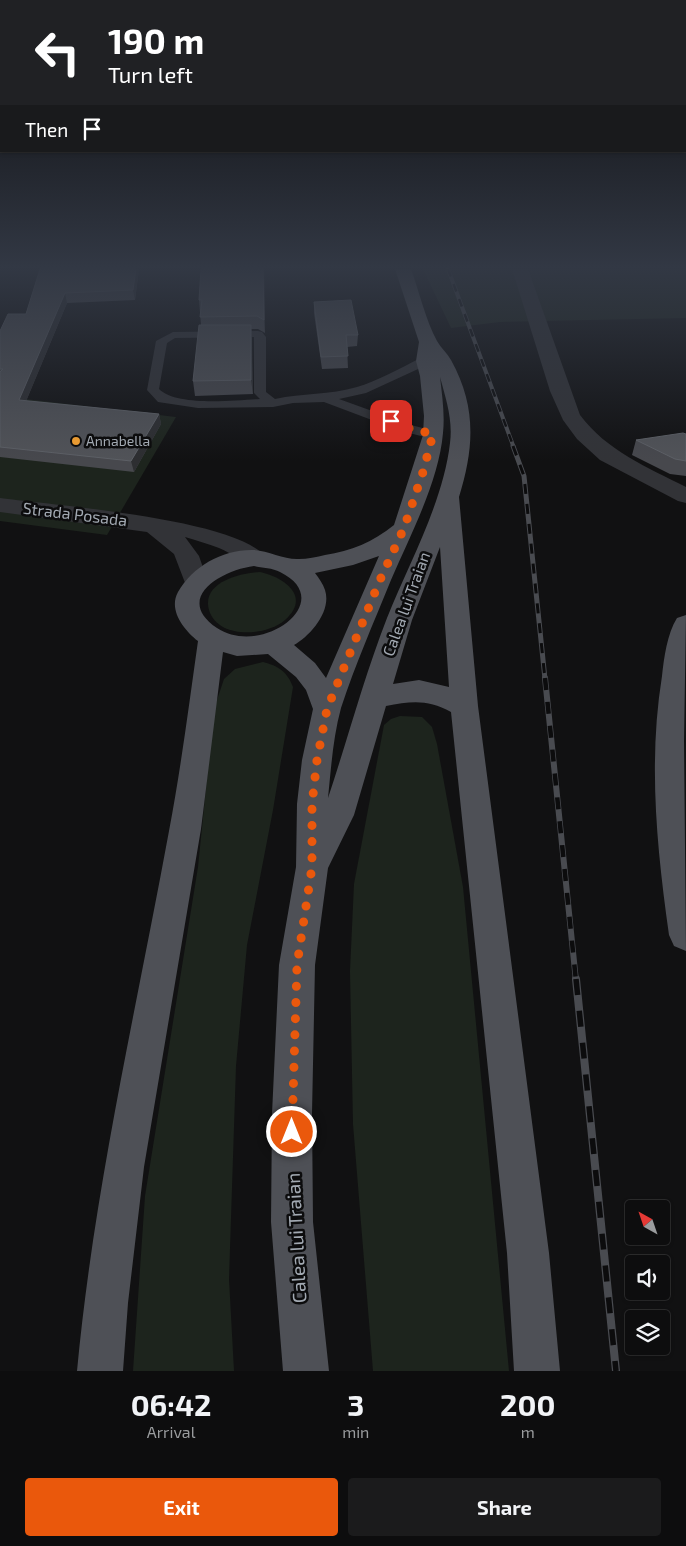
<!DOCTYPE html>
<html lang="en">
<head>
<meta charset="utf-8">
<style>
	:root { --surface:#0d0d0e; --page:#1b1b1c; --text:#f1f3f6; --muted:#9a9c9e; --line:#2d2d2e; --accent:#ea580c }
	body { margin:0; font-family:"Exo 2",sans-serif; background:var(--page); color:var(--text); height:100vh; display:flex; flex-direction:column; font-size:19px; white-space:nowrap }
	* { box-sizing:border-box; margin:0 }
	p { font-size:16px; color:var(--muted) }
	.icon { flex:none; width:28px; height:28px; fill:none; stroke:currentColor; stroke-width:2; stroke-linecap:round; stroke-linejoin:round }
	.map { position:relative; height:1371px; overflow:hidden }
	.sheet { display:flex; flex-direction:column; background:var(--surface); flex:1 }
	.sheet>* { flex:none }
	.banner { position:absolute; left:0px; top:0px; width:686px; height:152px; box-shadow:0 1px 4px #0004,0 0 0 1px var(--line); background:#202124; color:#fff; overflow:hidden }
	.needle { width:32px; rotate:320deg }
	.fabs { position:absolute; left:625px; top:1200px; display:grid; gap:10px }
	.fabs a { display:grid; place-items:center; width:45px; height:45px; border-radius:5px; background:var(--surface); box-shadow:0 1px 4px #0004,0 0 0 1px var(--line); font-size:25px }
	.pin { position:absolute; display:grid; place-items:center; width:42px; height:42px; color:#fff; margin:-21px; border-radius:10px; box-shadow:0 2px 8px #0006 }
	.me { position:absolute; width:55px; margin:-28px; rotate:0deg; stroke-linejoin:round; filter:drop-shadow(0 0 4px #0008) }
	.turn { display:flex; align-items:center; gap:18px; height:105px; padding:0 25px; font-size:22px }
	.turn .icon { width:65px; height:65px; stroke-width:2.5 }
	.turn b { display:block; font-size:35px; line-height:42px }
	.then { display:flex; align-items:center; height:48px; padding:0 25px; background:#0003; gap:10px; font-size:19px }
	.eta { display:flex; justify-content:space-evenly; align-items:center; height:85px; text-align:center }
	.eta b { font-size:30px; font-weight:700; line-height:35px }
	.action { display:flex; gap:10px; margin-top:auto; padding:10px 25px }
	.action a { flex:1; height:58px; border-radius:5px; background:var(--accent); color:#fff; font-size:20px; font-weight:700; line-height:58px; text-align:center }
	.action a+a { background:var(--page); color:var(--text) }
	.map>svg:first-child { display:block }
	.green { fill:#1d241d }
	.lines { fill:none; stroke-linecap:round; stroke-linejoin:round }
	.service { fill:#323337; fill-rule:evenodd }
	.minor { fill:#323337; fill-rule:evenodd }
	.tertiary { fill:#323337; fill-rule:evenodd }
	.primary { fill:#4e5056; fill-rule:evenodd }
	.rail-far3-casing { stroke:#494b50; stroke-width:4 }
	.rail-far2-casing { stroke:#494b50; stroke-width:5 }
	.rail-far1-casing { stroke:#494b50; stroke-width:6 }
	.rail-casing { stroke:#494b50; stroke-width:8 }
	.rail-far3 { stroke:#0c0c0d; stroke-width:2.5; stroke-dasharray:8; stroke-linecap:butt }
	.rail-far2 { stroke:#0c0c0d; stroke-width:3; stroke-dasharray:10; stroke-linecap:butt }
	.rail-far1 { stroke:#0c0c0d; stroke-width:4.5; stroke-dasharray:12; stroke-linecap:butt }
	.rail { stroke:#0c0c0d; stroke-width:5.5; stroke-dasharray:16; stroke-linecap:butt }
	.wall { fill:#47484d }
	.shaded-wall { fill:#2d2e31 }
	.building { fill:#515358; stroke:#5d6066 }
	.route { stroke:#ea580c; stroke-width:9; stroke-dasharray:0 16.2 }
	.poi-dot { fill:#e89a32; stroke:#0c0c0d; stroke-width:2 }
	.labels { text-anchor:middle; stroke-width:5; stroke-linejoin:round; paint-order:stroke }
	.far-poi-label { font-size:14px; fill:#a2a9b2; stroke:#0c0c0d; text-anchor:start }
	.street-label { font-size:16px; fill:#a2a9b2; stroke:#0c0c0d }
	.near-street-label { font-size:19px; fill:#a2a9b2; stroke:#0c0c0d }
</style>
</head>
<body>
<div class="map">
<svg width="686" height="1371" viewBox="0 0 686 1371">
	<rect width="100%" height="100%" fill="#111112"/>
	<g class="green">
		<path d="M423,269H686V318L500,322L451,328Z"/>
		<path d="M0,396L176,417L107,535L0,521Z"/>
		<path d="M260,572C283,577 312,596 285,620C267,636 218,640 209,610C201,582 241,573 260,572Z"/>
		<path d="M263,662C278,666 287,671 293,687L273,810L247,945L236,1066L229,1279L234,1371H133L145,1196L198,867L214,709L224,679L235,669Z"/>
		<path d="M400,716L422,717L432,727L437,744L463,887L509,1371H373L353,1124L350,971L354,884L384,725L391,719Z"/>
	</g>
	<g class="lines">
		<path class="service" d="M258,331L262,332L266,337V392L275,399C302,393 330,395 357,387C378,381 400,368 421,358H429V364L366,393L339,399L411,425L438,432L440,435L433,439L401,431L324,402L293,403L273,407L198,408L158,402L147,390L156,341L173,332ZM254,337V393L260,399C236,400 177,407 159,389L167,343L175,338Z"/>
		<path class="minor" d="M512,269H528L580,415C607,451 647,467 686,487V503L678,501L600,460L577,439L563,420L550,391Z"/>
		<path class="tertiary" d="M0,498C50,505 241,519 266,558L262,564C245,569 235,554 219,548C208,544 196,540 185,537L199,556L208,582L205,588L196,590L187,588L174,554L147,532L0,512Z"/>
		<g class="primary">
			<path d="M395,269H411C419,291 426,321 437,341C441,348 447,353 451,360C477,407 474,448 459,497L478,706L549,1253L560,1371H514L507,1253L451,712C428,699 411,701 386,706L354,815L328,868L315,965L312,1114L313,1222L329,1371H283L271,1222L272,1114L279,965L296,867L297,804L302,760L313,709L306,690L296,677L268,654L237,656L223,652L201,829L144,1167L128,1303L123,1371H77C94,1189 136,1011 169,831C181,768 189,704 198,641C184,630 168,610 178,592C193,566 223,549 254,550C269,551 285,560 299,559C307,559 317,557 325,555C351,551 373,542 394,525L423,435L424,416L420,376L416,361L419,342ZM440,377C446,399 453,420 450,443C443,503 409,563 387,618C364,677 348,738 328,798C331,769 333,737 341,708C355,665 374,622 391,580C410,536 439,481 443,433C445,414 442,395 440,377ZM440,547L449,687L419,680L393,684L412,620ZM379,556L326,678L315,663L294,645C310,636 332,611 325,590C323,584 319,578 315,573L353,565ZM254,566C262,568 273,568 280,572C339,601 262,658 217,628C173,598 222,570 254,566Z"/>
			<path d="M686,615L684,741L686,951L674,946L669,935C657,849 648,763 662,676C664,658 667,634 677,618Z"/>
		</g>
		<g class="rail-far3-casing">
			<path id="rail-far3" d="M448,269L514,448"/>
		</g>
		<g class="rail-far2-casing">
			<path id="rail-far2" d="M513,446L524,476L545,679"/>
		</g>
		<g class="rail-far1-casing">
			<path id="rail-far1" d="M545,678L576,981"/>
		</g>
		<g class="rail-casing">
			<path id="rail" d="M576,979L616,1371"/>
		</g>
		<use href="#rail-far3" class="rail-far3"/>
		<use href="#rail-far2" class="rail-far2"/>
		<use href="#rail-far1" class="rail-far1"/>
		<use href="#rail" class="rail"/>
	</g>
	<g class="wall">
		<path d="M40,269H139L135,300L67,303L26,401L159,414L161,424L134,472L0,457V331L26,314Z"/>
		<path d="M201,269H264L265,333L258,329H251L253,394L195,396L193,381L201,325L199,300Z"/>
		<path d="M314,302L358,335L357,346L347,347L348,368L322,369L314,313Z"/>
		<path d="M686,434V476L670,474L632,455L636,440Z"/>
	</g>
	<g class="shaded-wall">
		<path d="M136,269H139L135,300L133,290Z"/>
		<path d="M263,269H264L265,333L264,320Z"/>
		<path d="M65,293L67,303L22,411L19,400Z"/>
		<path d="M251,325L252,339L253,394L251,380Z"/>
		<path d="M159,414L161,424L134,472L131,461Z"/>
	</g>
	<g class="building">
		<path d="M40,269H136L133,290L65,293L19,400L159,414L131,461L0,447V372L3,369H0V331L8,314H26Z"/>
		<path d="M201,269H263L264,320L257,316L200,317L202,300H199Z"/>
		<path d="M351,300L358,335H346L348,356L321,357L314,302Z"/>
		<path d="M199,325H251V380L193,381Z"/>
		<path d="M683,433L686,434V461L675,459L636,440Z"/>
	</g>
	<linearGradient id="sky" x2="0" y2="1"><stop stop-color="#09090a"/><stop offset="0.58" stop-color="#323844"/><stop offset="1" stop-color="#323844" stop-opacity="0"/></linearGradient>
	<rect width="686" height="461" fill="url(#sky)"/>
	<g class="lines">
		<path class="route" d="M292,1132L297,965L312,867V804L317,760L327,709L380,580L404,528L423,472L433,434L404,427L391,421"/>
	</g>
	<circle class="poi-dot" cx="76" cy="441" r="5"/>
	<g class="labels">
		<g class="far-poi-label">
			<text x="86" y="446">Annabella</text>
		</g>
		<g class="street-label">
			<text transform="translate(75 514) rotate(7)" y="6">Strada Posada</text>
			<text transform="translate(406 604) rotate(-70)" y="6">Calea lui Traian</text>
		</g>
		<g class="near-street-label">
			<text transform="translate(296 1238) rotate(-93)" y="7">Calea lui Traian</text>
		</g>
	</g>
</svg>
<div class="fabs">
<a><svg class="needle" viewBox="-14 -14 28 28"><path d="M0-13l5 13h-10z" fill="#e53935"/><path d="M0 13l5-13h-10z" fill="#9a9c9e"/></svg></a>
<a><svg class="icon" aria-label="sound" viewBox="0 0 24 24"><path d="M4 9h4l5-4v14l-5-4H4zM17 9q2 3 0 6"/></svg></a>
<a><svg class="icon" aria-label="layers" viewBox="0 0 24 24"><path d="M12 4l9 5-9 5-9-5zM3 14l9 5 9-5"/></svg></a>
</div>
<div class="pin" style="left:391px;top:421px;background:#d93025"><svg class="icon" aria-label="arrive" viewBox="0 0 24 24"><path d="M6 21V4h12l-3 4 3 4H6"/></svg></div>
<svg class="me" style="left:292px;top:1132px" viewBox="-20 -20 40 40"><circle r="17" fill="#ea580c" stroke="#fff" stroke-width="3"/><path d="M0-11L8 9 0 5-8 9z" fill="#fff"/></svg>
<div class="banner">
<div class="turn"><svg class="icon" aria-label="left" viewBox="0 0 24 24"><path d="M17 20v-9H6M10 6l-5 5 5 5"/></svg><div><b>190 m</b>Turn left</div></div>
<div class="then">Then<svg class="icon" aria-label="arrive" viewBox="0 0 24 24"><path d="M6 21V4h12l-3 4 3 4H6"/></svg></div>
</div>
</div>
<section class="sheet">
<div class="eta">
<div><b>06:42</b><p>Arrival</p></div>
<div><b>3</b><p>min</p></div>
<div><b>200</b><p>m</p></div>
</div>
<div class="action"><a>Exit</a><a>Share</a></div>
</section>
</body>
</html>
